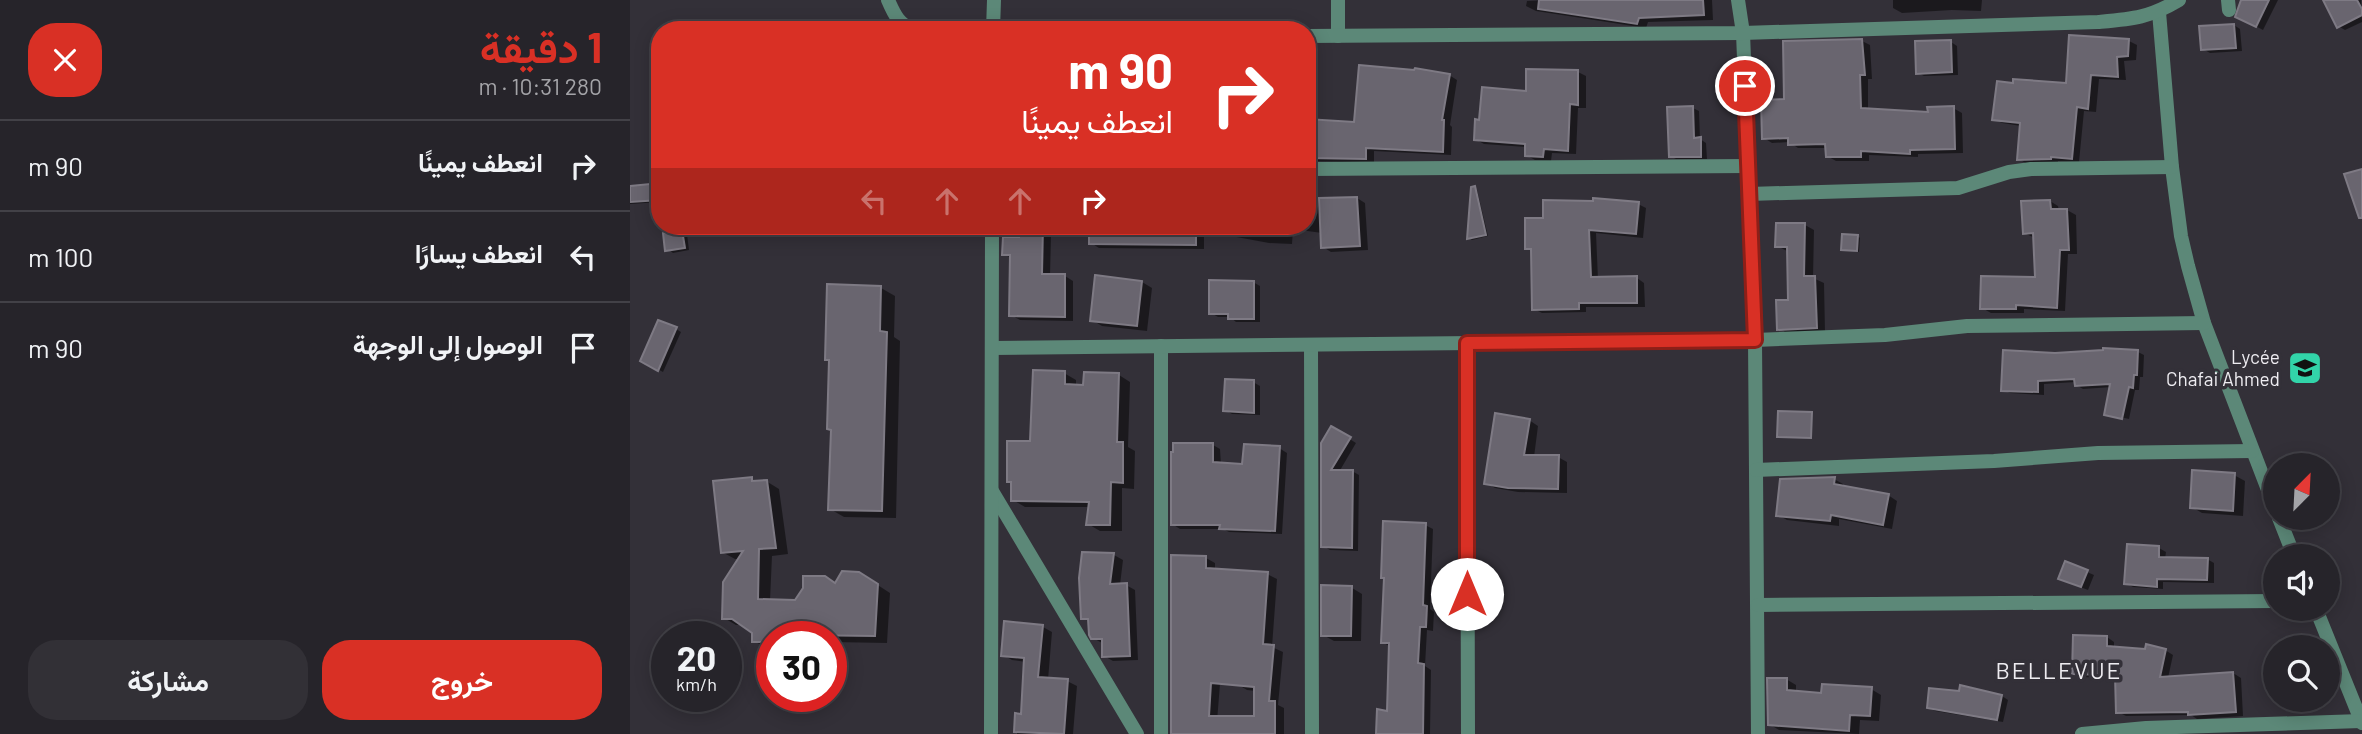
<!DOCTYPE html>
<html lang="ar">
<head>
<meta charset="utf-8">
<style>
	:root { --surface:#26242a; --page:#323036; --text:#f1f3f6; --muted:#a4a4a8; --line:#424147; --accent:#d93025 }
	body { margin:0; font-family:Barlow,Vazirmatn,sans-serif; background:var(--page); color:var(--text); direction:rtl; height:100vh; display:flex; flex-direction:column; font-size:26px; white-space:nowrap }
	* { box-sizing:border-box; margin:0 }
	p { font-size:23px; color:var(--muted) }
	.icon { flex:none; width:38px; height:38px; fill:none; stroke:currentColor; stroke-width:2; stroke-linecap:round; stroke-linejoin:round }
	.map { position:relative; flex:1; overflow:hidden; direction:ltr }
	.details { display:flex; flex-direction:column; background:var(--surface); width:630px }
	.details>* { flex:none }
	.top-card { position:absolute; left:21px; top:21px; width:665px; height:214px; border-radius:28px; box-shadow:0 4px 18px #0003,0 0 0 2px var(--line); direction:rtl; background:#d93025; color:#fff; overflow:hidden }
	.needle { width:46px; rotate:24deg }
	.fabs { position:absolute; left:1633px; top:453px; display:grid; gap:14px }
	.fabs a { display:grid; place-items:center; width:77px; height:77px; border-radius:50%; background:var(--surface); box-shadow:0 4px 18px #0003,0 0 0 2px var(--line); font-size:35px }
	.speed { position:absolute; left:21px; top:621px; display:flex; gap:14px; font-size:35px; font-weight:700; text-align:center }
	.speed>* { display:grid; place-content:center; width:91px; height:91px; border-radius:50%; background:var(--surface); box-shadow:0 4px 18px #0003,0 0 0 2px var(--line); line-height:1 }
	.speed small { font-size:18px; font-weight:400 }
	.speed .limit { border:10px solid #d22; background:#fff; color:#111 }
	.pin { position:absolute; display:grid; place-items:center; width:60px; height:60px; color:#fff; margin:-30px; border:4px solid #fff; border-radius:50%; box-shadow:0 2px 7px #0007 }
	.me { position:absolute; width:77px; margin:-38px; rotate:0deg; stroke-linejoin:round; filter:drop-shadow(0 0 5px #0008) }
	.turn { display:flex; align-items:center; gap:24px; height:147px; padding:0 28px; font-size:32px }
	.turn .icon { width:91px; height:91px; stroke-width:2.5 }
	.turn b { display:block; font-size:49px; line-height:60px }
	.lanes { display:flex; align-items:center; height:66px; padding:0 28px; background:#0003; justify-content:center; gap:35px; direction:ltr }
	.lanes .off { opacity:.35 }
	.round { display:grid; place-items:center; flex:none; width:74px; height:74px; border-radius:28px; background:var(--page) }
	.headline { display:flex; align-items:center; justify-content:space-between; height:119px; padding:0 28px }
	h1 { font-size:42px; font-weight:700; line-height:52px; color:var(--accent) }
	.button { display:flex; gap:14px; margin-top:auto; padding:14px 28px }
	.button a { flex:1; height:80px; border-radius:28px; background:var(--accent); color:#fff; font-size:28px; font-weight:700; line-height:80px; text-align:center }
	.button a+a { background:var(--page); color:var(--text) }
	ul { padding:0; list-style:none }
	li { display:flex; align-items:center; gap:21px; height:91px; padding:0 28px; border-top:2px solid var(--line) }
	li div { flex:1 }
	li b { display:block; font-size:26px }
	li em { font-style:normal }
	main { display:flex; flex:1; min-height:0 }
	.map>svg:first-child { display:block }
	.shadow { fill:#0007 }
	.building { fill:#69656f; stroke:#7e7a84; stroke-width:2; fill-rule:evenodd }
	.lines { fill:none; stroke-linecap:round; stroke-linejoin:round }
	.minor { stroke:#5c8878; stroke-width:14 }
	.route-casing { stroke:#8d1f18; stroke-width:18 }
	.route { stroke:#d93025; stroke-width:12 }
	.labels { text-anchor:middle; stroke-width:7; stroke-linejoin:round; paint-order:stroke }
	.poi-label { font-size:19px; fill:#eeecf1; stroke:#333038; text-anchor:end }
	.quarter-label { font-size:23px; letter-spacing:2px; fill:#eeecf1; stroke:#333038 }
</style>
</head>
<body>
<main>
<div class="map">
<svg width="1732" height="734" viewBox="0 0 1732 734">
	<rect width="100%" height="100%" fill="#333038"/>
	<g class="shadow">
		<path d="M920,0H1082L1083,20L1018,22L1016,28L906,11L896,6L897,1Z"/>
		<path d="M1263,0H1352L1351,11L1322,10L1272,13L1263,8Z"/>
		<path d="M1613,0H1648L1633,30L1614,20Z"/>
		<path d="M1695,0H1731L1732,22L1715,30L1708,26Z"/>
		<path d="M1604,25L1610,29L1612,51L1580,53L1573,49Z"/>
		<path d="M1232,41L1240,45L1242,79H1238V110L1299,114L1323,108L1332,113L1333,153L1288,154V157L1239,155V161H1206L1197,156V148H1168L1159,142L1142,143L1134,138L1156,100Z"/>
		<path d="M1499,41L1507,45L1506,60L1494,61L1496,80L1469,79L1466,112L1454,111L1449,162L1428,161V163L1397,164L1389,159L1391,126L1372,123L1364,119L1438,85Z"/>
		<path d="M1321,42L1327,46L1328,75L1294,76L1288,73Z"/>
		<path d="M948,72L956,76V108H948L946,154L922,153L921,161L905,160L896,155L897,147L854,144L845,139L850,122Z"/>
		<path d="M819,75L827,80L820,125L822,127L821,155L744,151V163L677,161V120L726,124Z"/>
		<path d="M1063,108L1069,111L1070,139L1076,143L1077,159H1046L1040,156Z"/>
		<path d="M30,164V202L0,204V188L29,185L25,165Z"/>
		<path d="M844,188L847,190L858,236L842,240L839,238Z"/>
		<path d="M727,198L735,203L738,250L701,252L693,247L692,233L663,229L662,244L639,243L574,231V249L469,248L461,243V236H421L420,276H435L443,281V321L390,320L381,315V258L374,254L391,239V226H677V200Z"/>
		<path d="M1420,201L1428,206L1429,211L1437,210L1446,215L1447,254H1438L1435,311L1394,309V313H1361L1352,308L1407,279L1405,238L1394,233Z"/>
		<path d="M964,203L1008,204L1016,208L1013,238L966,233L968,279L1007,278L1014,283L1015,307H956V312L912,313L904,309L903,251L896,248L914,220Z"/>
		<path d="M1175,225L1184,230L1183,278L1194,283L1195,332L1158,334L1149,328L1160,302L1159,252L1147,246Z"/>
		<path d="M35,226H56L59,250L43,253L39,250Z"/>
		<path d="M1228,236L1230,238L1229,252L1213,249Z"/>
		<path d="M512,282L522,288L517,331L472,326L462,320Z"/>
		<path d="M623,282L630,286V322H606L600,317H588L581,313Z"/>
		<path d="M199,286L251,288L265,296L264,337L270,341L266,518L214,517L200,509L202,430L200,361L197,359Z"/>
		<path d="M46,329L51,332L33,372L12,361Z"/>
		<path d="M1508,352L1514,355L1513,377H1510L1509,390H1505L1499,419L1481,415V417L1476,415L1482,387L1453,389L1446,385V382L1414,384V395L1380,393L1373,390L1425,354Z"/>
		<path d="M434,373L446,380V387H454L489,375L500,382L498,447L505,451L504,489L492,488V531H470L458,524L460,507H395L383,500V484L378,481L401,443Z"/>
		<path d="M623,382L630,386V415L602,414L595,410Z"/>
		<path d="M899,420L908,426L904,457H928L937,462V493L888,492L865,488L856,483Z"/>
		<path d="M702,428L726,443L709,472L722,471L729,475L728,551L700,550L693,546Z"/>
		<path d="M583,445L590,449L591,465L614,466L649,448L657,453L652,534L599,532L593,529H550L542,524L545,454Z"/>
		<path d="M1604,475L1615,481L1613,516L1572,513L1562,507Z"/>
		<path d="M121,479L127,482L136,481L149,489L158,554L142,556L140,601L166,602L205,584L243,582L260,593L257,643L201,642V637H142V648H136L124,641V632L115,625H106L94,618L110,559H105L92,552Z"/>
		<path d="M1204,479L1213,484V487L1258,495L1267,501L1262,529L1209,519V526L1157,520L1148,515Z"/>
		<path d="M795,525L803,529L800,609L804,612L803,631L797,630L795,666L801,670L800,734H747L759,714L761,647L752,642L756,579L752,577Z"/>
		<path d="M1529,548L1536,552L1535,559H1577L1584,563V583L1533,582V589L1503,587L1496,583Z"/>
		<path d="M454,554L484,555L493,560L490,585H496L505,590L508,660L483,661L474,656L472,643L463,638L460,622L453,618Z"/>
		<path d="M576,558L585,563V571L637,574L647,579L642,647L653,652L648,705L654,708V734H607L626,718V691L617,690L607,684L592,659L586,734H542Z"/>
		<path d="M1457,572L1464,575L1458,590L1437,582Z"/>
		<path d="M722,588L732,594L731,641H704L693,635Z"/>
		<path d="M376,623L413,627L422,632L418,680L437,681L447,686L443,734H387V715H393L396,662L382,660L373,655Z"/>
		<path d="M1477,637L1484,642V648L1535,650L1543,655L1538,678L1603,673L1611,678L1613,716L1567,719L1561,715L1496,716L1488,712L1487,678L1451,677L1444,673Z"/>
		<path d="M1156,679L1166,685V693L1193,695L1241,689L1251,695L1249,721L1230,720L1229,734L1149,730L1139,724Z"/>
		<path d="M1331,688L1372,696L1378,700L1373,722L1305,711L1299,708L1330,693Z"/>
	</g>
	<g class="building">
		<path d="M909,0H1073L1074,15L1009,18L1007,24L908,9Z"/>
		<path d="M1611,0H1639L1626,27L1605,17Z"/>
		<path d="M1693,0H1727L1732,9V15L1707,28Z"/>
		<path d="M1604,24L1606,48L1571,50L1569,26Z"/>
		<path d="M1439,35L1499,39L1498,56L1487,57L1488,77L1461,75L1458,109L1447,107L1442,159L1421,157V159L1387,160L1390,123L1362,120L1367,81L1383,83V79L1436,83Z"/>
		<path d="M1232,39L1235,75H1230L1231,108L1298,112L1297,107L1324,106L1325,149L1280,150V154L1231,151V157H1196L1195,144L1158,145V138L1132,139L1131,100L1154,99L1153,41Z"/>
		<path d="M1321,40L1322,72L1286,74L1285,41Z"/>
		<path d="M729,65L784,70L785,68L820,74L812,120H814L813,152L736,148V159L677,158V119L724,122Z"/>
		<path d="M896,69L948,70V105L940,104L938,151L914,149L913,157L895,156V144L844,140L845,119L849,120L852,87L896,91Z"/>
		<path d="M1063,106L1064,138L1071,137V157H1039L1037,107Z"/>
		<path d="M1732,169V218H1729L1714,174Z"/>
		<path d="M30,183V200L0,202V186Z"/>
		<path d="M845,186L856,235L837,239L841,187Z"/>
		<path d="M727,197L730,246L691,248L689,198Z"/>
		<path d="M963,198L1009,202L1006,234L959,230L961,277L1007,276V303H949V309L902,310L901,249H895V218H913V200L963,201Z"/>
		<path d="M1420,200L1421,209H1437L1439,250H1430L1427,308L1386,305V309H1350L1351,276L1405,277L1403,233L1393,234L1391,201Z"/>
		<path d="M1146,223H1175L1174,276H1185L1187,328L1147,330L1146,300H1158L1157,247H1145Z"/>
		<path d="M389,226H413L412,274H435V317L379,316L380,255H372L373,237H389Z"/>
		<path d="M459,226H566V245L459,244Z"/>
		<path d="M52,230L55,248L35,251L33,233Z"/>
		<path d="M1212,234L1228,235L1227,251L1211,250Z"/>
		<path d="M465,275L512,281L507,326L460,321Z"/>
		<path d="M579,280L624,281V319H598V314H579Z"/>
		<path d="M197,284L251,286L250,331L257,332L252,511L198,510L201,430L197,429L199,360H195Z"/>
		<path d="M28,320L47,327L28,371L10,361Z"/>
		<path d="M1473,348L1508,350L1507,375H1504L1503,388L1499,387L1492,419L1474,415L1480,384L1445,386L1444,379L1408,381V392L1371,391L1373,350L1425,353L1473,350Z"/>
		<path d="M403,370L435,371V384L453,385L454,372L489,373L487,442H493V483L481,482L480,525H456L459,502L381,501V482H377V441H400Z"/>
		<path d="M595,379L624,380V413L593,411Z"/>
		<path d="M1148,411L1182,412L1181,438L1147,437Z"/>
		<path d="M865,413L900,419L894,455H929L928,489L878,488L854,484Z"/>
		<path d="M701,426L721,437L701,470H723L722,548L691,547V443Z"/>
		<path d="M543,443H583V462L612,464L614,444L650,446L645,531L589,529L590,525H541V452H543Z"/>
		<path d="M1562,470L1605,473L1603,511L1560,508Z"/>
		<path d="M122,477V481L137,480L146,548L129,549L128,599L165,600L173,588V576H195L205,583L212,571L229,572L248,584L245,636L163,635V637H142V642H122V633L102,619H92L93,582L113,551L91,553L83,481Z"/>
		<path d="M1205,477L1204,484L1259,494L1253,525L1201,515L1200,521L1146,516L1150,479Z"/>
		<path d="M753,521L796,523L793,605L797,606L796,627H790L788,663L794,664L793,734H746L747,709L757,711L759,643H751L754,578H751Z"/>
		<path d="M1497,544L1529,546V557L1578,558L1577,580L1527,579V587L1494,584Z"/>
		<path d="M452,552L484,553L480,584L497,583L500,656L472,657V639H461L459,635L458,619H451L449,578Z"/>
		<path d="M541,555L576,556V568L638,572L633,644L644,645L639,701H645V734H541ZM581,683L624,687V716H579Z"/>
		<path d="M1435,561L1458,570L1451,587L1428,579Z"/>
		<path d="M691,585L722,586L721,636H691Z"/>
		<path d="M374,621L413,625L408,677L438,679L434,734L384,732L385,713L391,714L394,658L371,656Z"/>
		<path d="M1443,635L1477,636V646L1515,649L1516,644L1536,649L1530,677L1603,672L1606,712L1558,715V712L1486,713L1485,675L1442,674Z"/>
		<path d="M1137,678H1157V690L1191,693L1192,684L1242,687L1240,716L1220,715L1219,731L1138,725Z"/>
		<path d="M1330,685L1372,695L1367,720L1297,708L1299,688L1329,691Z"/>
	</g>
	<g class="lines">
		<g class="minor">
			<path d="M258,0C264,14 269,25 284,30"/>
			<path d="M708,0V36"/>
			<path d="M1108,0L1113,33L1125,340L1128,734"/>
			<path d="M1598,0L1599,10"/>
			<path d="M1529,12L1542,167L1551,236L1558,266L1574,323L1645,508"/>
			<path d="M363,30L364,0"/>
			<path d="M677,36L1113,33L1468,22C1502,19 1519,18 1549,0"/>
			<path d="M677,169L1118,166"/>
			<path d="M1119,194L1328,188L1379,172L1401,169L1542,167"/>
			<path d="M837,343L838,734"/>
			<path d="M681,345L682,734"/>
			<path d="M531,346V734"/>
			<path d="M362,348L1125,340L1255,335L1337,326L1574,323"/>
			<path d="M1126,470L1364,461L1468,453L1622,451"/>
			<path d="M362,491L507,734"/>
			<path d="M1649,518L1664,556"/>
			<path d="M1128,605L1645,601"/>
			<path d="M1686,609L1732,723"/>
			<path d="M361,734L362,226"/>
			<path d="M1452,734L1516,728L1731,721"/>
		</g>
	</g>
	<g class="lines">
		<g class="route-casing">
			<path id="route" d="M837,594V343L1125,340L1115,86"/>
		</g>
		<use href="#route" class="route"/>
	</g>
	<defs>
		<g id="school-square" transform="scale(1.75)"><rect x="-9" y="-9" width="18" height="18" rx="4" fill="#32d4a9" stroke="#333038"/><path d="M0-5L7-2L0 1L-7-2ZM-4 1L0 2.5L4 1V4Q0 6-4 4Z" fill="#111"/></g>
	</defs>
	<g fill-rule="evenodd">
		<use href="#school-square" x="1675" y="368"/>
	</g>
	<g class="labels">
		<g class="poi-label">
			<text x="1650" y="364">Lycée<tspan x="1650" dy="22">Chafai Ahmed</tspan></text>
		</g>
		<g class="quarter-label">
			<text x="1429" y="679">BELLEVUE</text>
		</g>
	</g>
</svg>
<div class="fabs">
<a><svg class="needle" viewBox="-14 -14 28 28"><path d="M0-13l5 13h-10z" fill="#e53935"/><path d="M0 13l5-13h-10z" fill="#a4a4a8"/></svg></a>
<a><svg class="icon" aria-label="sound" viewBox="0 0 24 24"><path d="M4 9h4l5-4v14l-5-4H4zM17 9q2 3 0 6"/></svg></a>
<a><svg class="icon" aria-label="search" viewBox="0 0 24 24"><circle cx="10" cy="10" r="6"/><path d="M15 15l6 6"/></svg></a>
</div>
<div class="speed"><div>20<small>km/h</small></div><div class="limit">30</div></div>
<div class="pin" style="left:1115px;top:86px;background:#d93025"><svg class="icon" aria-label="arrive" viewBox="0 0 24 24"><path d="M6 21V4h12l-3 4 3 4H6"/></svg></div>
<svg class="me" style="left:837px;top:594px" viewBox="-20 -20 40 40"><circle r="19" fill="#fff"/><path d="M0-13L10 11 0 6-10 11z" fill="#d93025"/></svg>
<div class="top-card">
<div class="turn"><svg class="icon" aria-label="right" viewBox="0 0 24 24"><path d="M7 20v-9h11M14 6l5 5-5 5"/></svg><div><b>90 m</b>انعطف يمينًا</div></div>
<div class="lanes"><svg class="icon off" aria-label="left" viewBox="0 0 24 24"><path d="M17 20v-9H6M10 6l-5 5 5 5"/></svg><svg class="icon off" aria-label="ahead" viewBox="0 0 24 24"><path d="M12 20V5M6 11l6-6 6 6"/></svg><svg class="icon off" aria-label="ahead" viewBox="0 0 24 24"><path d="M12 20V5M6 11l6-6 6 6"/></svg><svg class="icon" aria-label="right" viewBox="0 0 24 24"><path d="M7 20v-9h11M14 6l5 5-5 5"/></svg></div>
</div>
</div>
<section class="details">
<div class="headline"><div><h1>1 دقيقة</h1><p>280 m · 10:31</p></div><a class="round" style="background:#d93025;color:#fff"><svg class="icon" aria-label="close" viewBox="0 0 24 24"><path d="M6 6l12 12M18 6L6 18"/></svg></a></div>
<ul>
<li><svg class="icon" aria-label="right" viewBox="0 0 24 24"><path d="M7 20v-9h11M14 6l5 5-5 5"/></svg><div><b>انعطف يمينًا</b></div><em>90 m</em></li>
<li><svg class="icon" aria-label="left" viewBox="0 0 24 24"><path d="M17 20v-9H6M10 6l-5 5 5 5"/></svg><div><b>انعطف يسارًا</b></div><em>100 m</em></li>
<li><svg class="icon" aria-label="arrive" viewBox="0 0 24 24"><path d="M6 21V4h12l-3 4 3 4H6"/></svg><div><b>الوصول إلى الوجهة</b></div><em>90 m</em></li>
</ul>
<div class="button"><a>خروج</a><a>مشاركة</a></div>
</section>
</main>
</body>
</html>
